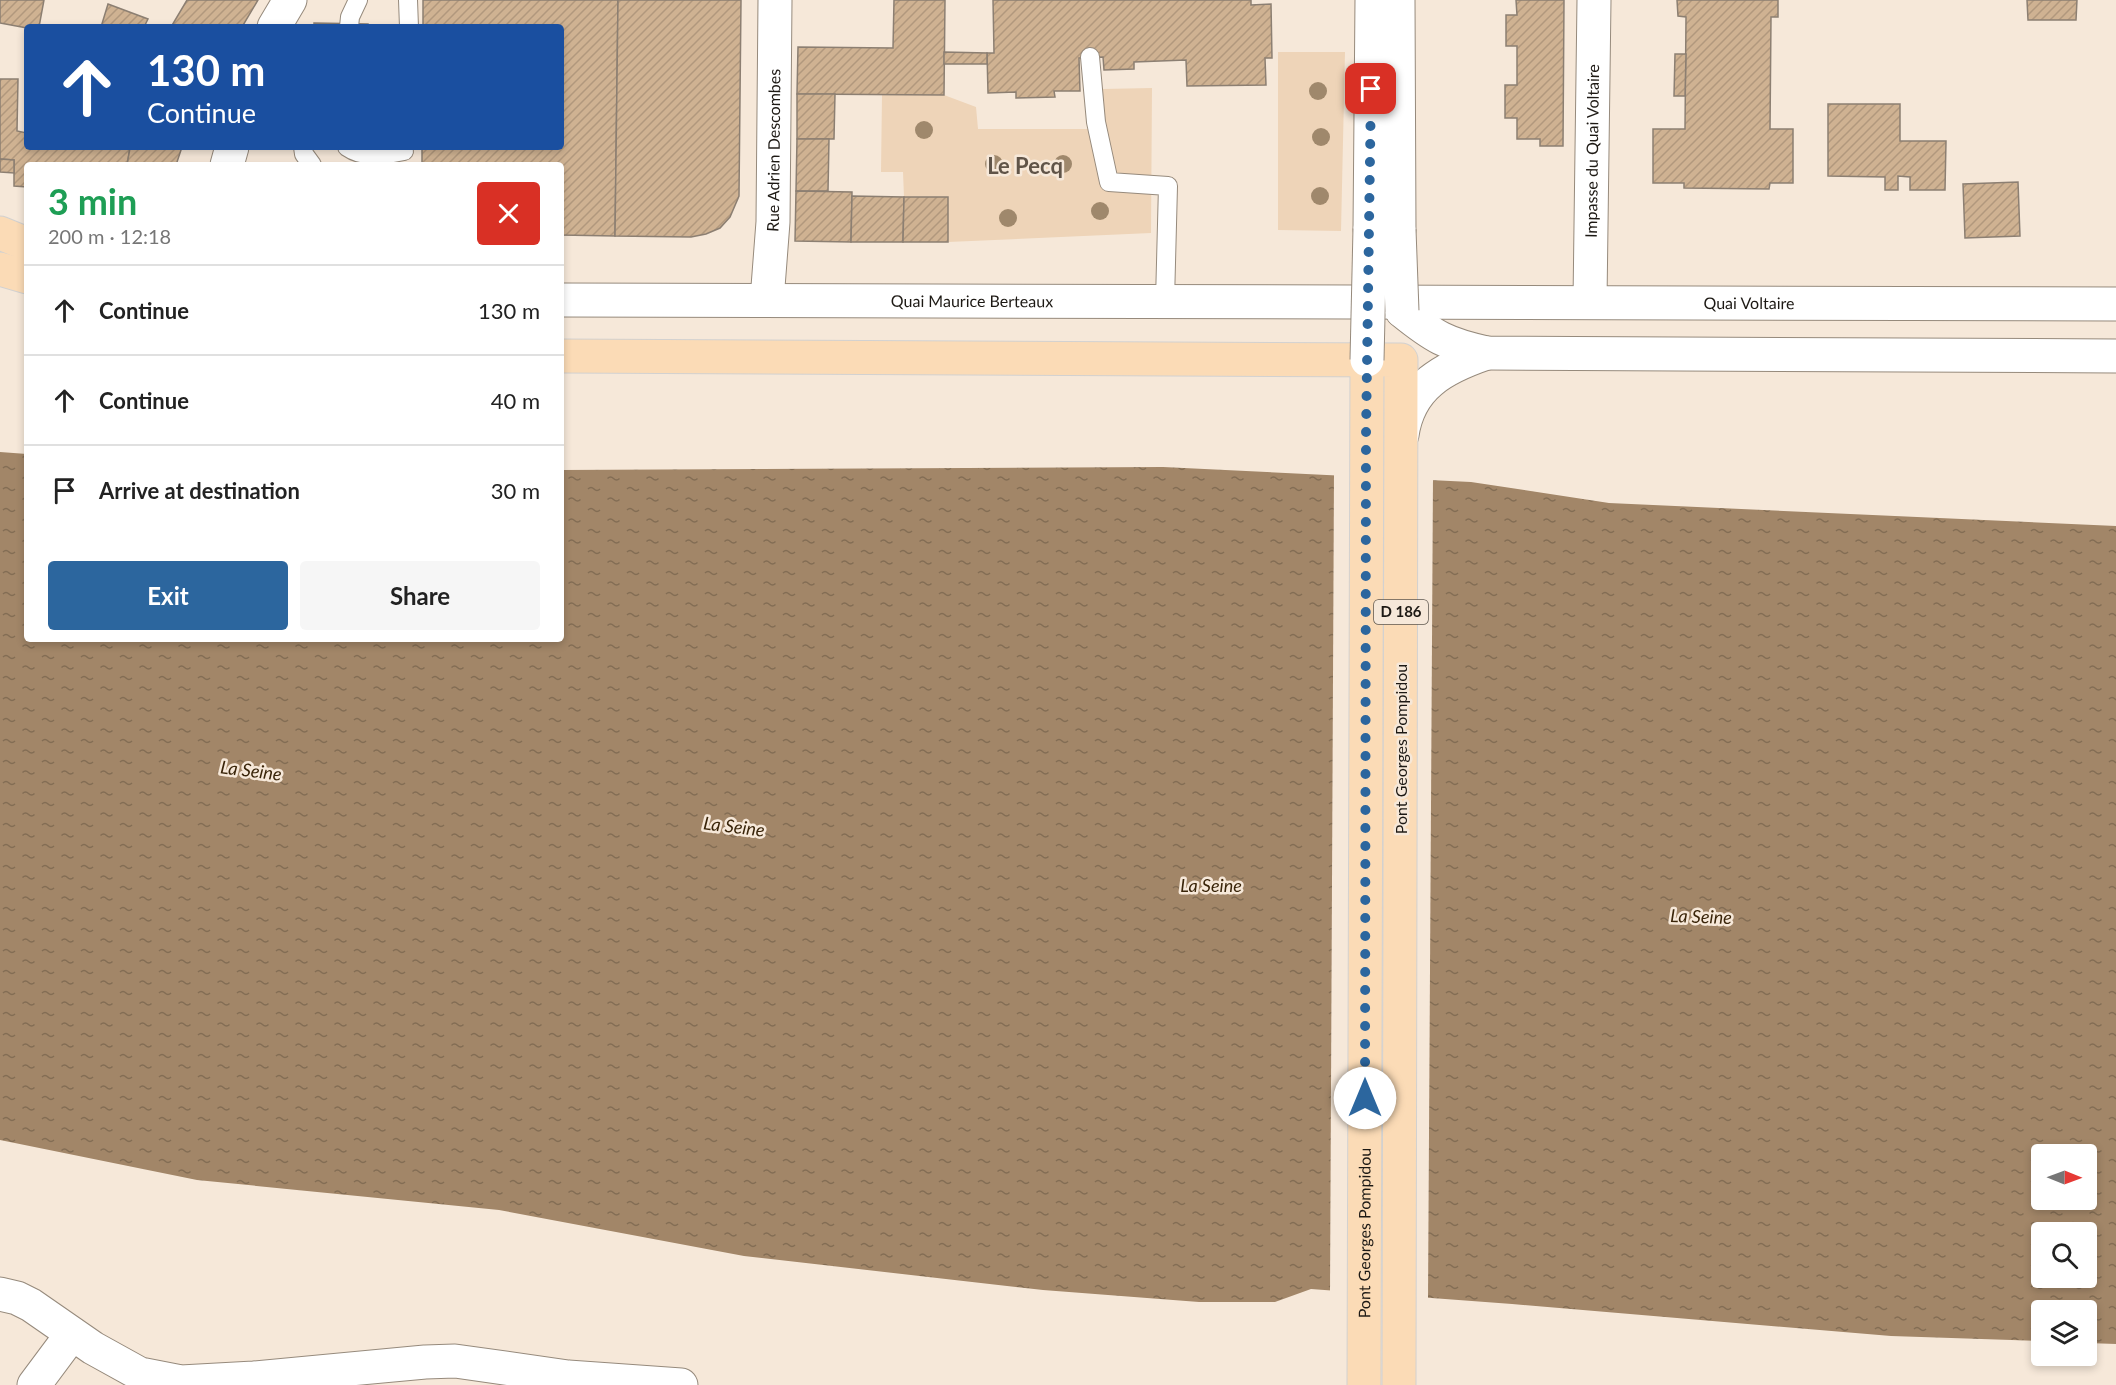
<!DOCTYPE html>
<html lang="en">
<head>
<meta charset="utf-8">
<style>
	:root { --surface:#fff; --page:#f6f6f6; --text:#222; --muted:#767676; --line:#e0e0e0; --accent:#2c669e }
	body { margin:0; font-family:Lato,sans-serif; background:var(--page); color:var(--text); height:100vh; display:flex; flex-direction:column; font-size:22px; white-space:nowrap }
	* { box-sizing:border-box; margin:0 }
	p { font-size:20px; color:var(--muted) }
	.icon { flex:none; width:33px; height:33px; fill:none; stroke:currentColor; stroke-width:2; stroke-linecap:round; stroke-linejoin:round }
	.map { position:relative; flex:1; overflow:hidden }
	.panel { position:absolute; left:24px; top:162px; width:540px; height:480px; display:flex; flex-direction:column; background:var(--surface); border-radius:6px; box-shadow:0 3px 9px #0003 }
	.panel>* { flex:none }
	.hud { position:absolute; left:24px; top:24px; width:540px; height:126px; border-radius:6px; box-shadow:0 3px 9px #0003; background:#1a4fa0; color:#fff; overflow:hidden }
	.needle { width:39px; rotate:91deg }
	.controls { position:absolute; left:2031px; top:1144px; display:grid; gap:12px }
	.controls a { display:grid; place-items:center; width:66px; height:66px; border-radius:6px; background:var(--surface); box-shadow:0 3px 9px #0003; font-size:30px }
	.pin { position:absolute; display:grid; place-items:center; width:51px; height:51px; color:#fff; margin:-26px; border-radius:12px; box-shadow:0 3px 9px #0006 }
	.me { position:absolute; width:66px; margin:-33px; rotate:0deg; stroke-linejoin:round; filter:drop-shadow(0 0 4px #0008) }
	.turn { display:flex; align-items:center; gap:21px; height:126px; padding:0 24px; font-size:27px }
	.turn .icon { width:78px; height:78px; stroke-width:2.5 }
	.turn b { display:block; font-size:42px; line-height:51px }
	.round { display:grid; place-items:center; flex:none; width:63px; height:63px; border-radius:6px; background:var(--page) }
	.summary { display:flex; align-items:center; justify-content:space-between; height:102px; padding:0 24px }
	h1 { font-size:36px; font-weight:700; line-height:45px; color:#1e9e55 }
	.primary-button { display:flex; gap:12px; margin-top:auto; padding:12px 24px }
	.primary-button a { flex:1; height:69px; border-radius:6px; background:var(--accent); color:#fff; font-size:24px; font-weight:700; line-height:69px; text-align:center }
	.primary-button a+a { background:var(--page); color:var(--text) }
	ul { padding:0; list-style:none }
	li { display:flex; align-items:center; gap:18px; height:90px; padding:0 24px; border-top:2px solid var(--line) }
	li div { flex:1 }
	li b { display:block; font-size:22px }
	li em { font-style:normal }
	.map>svg:first-child { display:block }
	.grass { fill:#eed4b8 }
	.water { fill:url(#water-ripples); fill-rule:evenodd }
	.pier { fill:#f6e8d9 }
	.building { fill:url(#building-hatch); stroke:#8c7f72; stroke-width:1.5 }
	.lines { fill:none; stroke-linecap:round; stroke-linejoin:round }
	.service-casing { stroke:#968a7c; stroke-width:20 }
	.minor-casing { stroke:#968a7c; stroke-width:35 }
	.secondary-casing { stroke:#968a7c; stroke-width:35 }
	.primary-casing { stroke:#d2d1d0; stroke-width:35 }
	.service { stroke:#fff; stroke-width:18 }
	.minor { stroke:#fff; stroke-width:33 }
	.secondary { stroke:#fff; stroke-width:33 }
	.primary { stroke:#fbdbb6; stroke-width:33 }
	.secondary-bridge-casing { stroke:#968a7c; stroke-width:35; stroke-linecap:butt }
	.secondary-bridge { stroke:#fff; stroke-width:33 }
	.tree { fill:#9f886c }
	.route { stroke:#2c669e; stroke-width:10; stroke-dasharray:0 18 }
	.labels { text-anchor:middle; stroke-width:5; stroke-linejoin:round; paint-order:stroke }
	.shield { fill:#f6e8d9; stroke:#5e574f; stroke-width:1.5 }
	.shield-label { font-size:15px; font-weight:bold; fill:#1d1914 }
	.street-label { font-size:16px; fill:#1d1914; stroke:#f6e8d9 }
	.water-label { font-size:18px; font-style:italic; fill:#392409; stroke:#f6e8d9 }
	.district-label { font-size:22px; font-weight:bold; fill:#605448; stroke:#f6e8d9 }
</style>
</head>
<body>
<div class="map">
<svg width="2116" height="1385" viewBox="0 0 2116 1385">
	<defs>
		<pattern id="water-ripples" width="26" height="14" patternUnits="userSpaceOnUse" patternTransform="scale(1.5)"><rect width="26" height="14" fill="#a28668"/><path d="M2 4q2-2 4 0t4 0M15 11q2-2 4 0t4 0" fill="none" stroke="#836d54"/></pattern>
		<pattern id="building-hatch" width="6" height="6" patternUnits="userSpaceOnUse" patternTransform="scale(1.5)"><rect width="6" height="6" fill="#cfb292"/><path d="M-1 1l2-2M0 6l6-6M5 7l2-2" fill="none" stroke="#b1987d"/></pattern>
	</defs>
	<rect width="100%" height="100%" fill="#f6e8d9"/>
	<g class="grass">
		<path d="M1278,52H1345L1341,231L1278,230Z"/>
		<path d="M1152,88L1151,233L948,242V197H904L903,172H881L882,95H944L976,107L978,129H1106L1102,89Z"/>
	</g>
	<path class="water" d="M0,452L27,454V639H561V470L1163,467L1471,482L1609,503L2116,526V1344L2087,1343L2086,1311H2042L2041,1341L1891,1336L1512,1304L1311,1289L1275,1302H1199L1043,1290L744,1256L499,1210L197,1180L0,1140ZM2042,1155H2086V1200H2042ZM2042,1233H2086V1278H2042Z"/>
	<path class="pier" d="M1334,472L1433,477L1428,1300L1330,1293Z"/>
	<g class="building">
		<path d="M0,0H44L39,27L27,28L0,23Z"/>
		<path d="M187,0H258L242,27H171Z"/>
		<path d="M423,0H618L615,236L561,235V165H422V147H561V27H423Z"/>
		<path d="M618,0H741L739,196L730,217L720,228L706,234L691,237L615,236Z"/>
		<path d="M894,0H945L944,95L797,94L798,47L893,48Z"/>
		<path d="M993,0H1251V5L1271,4L1272,58H1265L1266,85L1187,86L1186,60L1134,62V69L1104,70L1103,57L1079,58L1080,91H1054L1055,97L1016,98V92L988,93L987,53H994Z"/>
		<path d="M1516,0H1564L1563,146H1540V139H1517V118H1505V85H1517V46H1506V15H1517Z"/>
		<path d="M1677,0H1778V17H1771L1770,129H1793V183H1770L1769,189L1684,188V183H1653V129H1685L1686,17L1678,16Z"/>
		<path d="M2027,0H2077L2076,20H2028Z"/>
		<path d="M108,4L148,19L144,27H101Z"/>
		<path d="M314,23L368,24V27H314Z"/>
		<path d="M944,52L987,53V64H944Z"/>
		<path d="M1675,54H1686L1685,96H1674Z"/>
		<path d="M0,79H18L17,131L27,133V147L130,148L127,165H27V187L14,186V160L0,159Z"/>
		<path d="M797,94H835L834,139H797Z"/>
		<path d="M1828,104H1900V141H1946L1945,190H1910V177L1898,176V190H1885V177L1828,176Z"/>
		<path d="M797,139H829L828,191H796Z"/>
		<path d="M138,147H182L176,165H127L130,148L137,149Z"/>
		<path d="M0,159L14,160V173L0,172Z"/>
		<path d="M2018,182L2020,236L1965,238L1963,184Z"/>
		<path d="M796,191L852,192L851,242L795,241Z"/>
		<path d="M852,196L904,197L903,242H851Z"/>
		<path d="M904,197H948V242H903Z"/>
	</g>
	<g class="lines">
		<g class="service-casing">
			<g id="service">
				<path d="M408,0L409,27"/>
				<path d="M349,27L350,17L358,0"/>
				<path d="M1090,57L1096,122L1109,182L1168,186L1165,301"/>
				<path d="M303,147L304,154L312,165"/>
				<path d="M347,147C364,159 385,155 404,151"/>
			</g>
		</g>
		<g class="minor-casing">
			<g id="minor">
				<path d="M274,27L290,0"/>
				<path d="M227,165L232,147"/>
				<path id="s1" d="M767,300L773,222L775,0"/>
				<path id="s2" d="M1590,301L1594,0"/>
				<path d="M0,1294L17,1298L31,1305L93,1348L140,1374L181,1382L254,1378L425,1362L455,1361L568,1377L681,1385"/>
				<path d="M34,1385L72,1334"/>
			</g>
		</g>
		<g class="secondary-casing">
			<g id="secondary">
				<path d="M1398,0L1399,230"/>
				<path d="M1370,229L1372,0"/>
				<path id="s3" d="M561,300L2116,304"/>
				<path d="M1402,311C1434,337 1446,344 1487,353L2116,356"/>
				<path d="M1402,435C1409,386 1443,368 1487,353"/>
			</g>
		</g>
		<g class="primary-casing">
			<g id="primary">
				<path d="M0,233L27,244"/>
				<path d="M0,269L27,277"/>
				<path d="M561,356L1401,360L1399,1385"/>
				<path id="s4" d="M1364,1385L1367,360"/>
			</g>
		</g>
		<use href="#service" class="service"/>
		<use href="#minor" class="minor"/>
		<use href="#secondary" class="secondary"/>
		<use href="#primary" class="primary"/>
		<g class="secondary-bridge-casing">
			<g id="secondary-bridge">
				<path d="M1399,230L1402,311"/>
				<path d="M1367,360L1370,229"/>
			</g>
		</g>
		<use href="#secondary-bridge" class="secondary-bridge"/>
	</g>
	<g class="tree">
		<circle cx="1318" cy="91" r="9"/>
		<circle cx="924" cy="130" r="9"/>
		<circle cx="1321" cy="137" r="9"/>
		<circle cx="994" cy="164" r="9"/>
		<circle cx="1063" cy="164" r="9"/>
		<circle cx="1320" cy="196" r="9"/>
		<circle cx="1100" cy="211" r="9"/>
		<circle cx="1008" cy="218" r="9"/>
	</g>
	<g class="lines">
		<path class="route" d="M1365,1098L1366,435L1371,89"/>
	</g>
	<g class="labels">
		<rect class="shield" x="1374" y="600" width="54" height="24" rx="4.5"/>
		<g class="shield-label">
			<text x="1401" y="617">D 186</text>
		</g>
		<g class="street-label">
			<text dy="6" stroke="none"><textPath href="#s1" startOffset="150">Rue Adrien Descombes</textPath></text>
			<text dy="6" stroke="none"><textPath href="#s2" startOffset="150">Impasse du Quai Voltaire</textPath></text>
			<text dy="6" stroke="none"><textPath href="#s3" startOffset="411">Quai Maurice Berteaux</textPath></text>
			<text dy="6" stroke="none"><textPath href="#s3" startOffset="1188">Quai Voltaire</textPath></text>
			<text transform="translate(1401 749) rotate(-90)" y="6">Pont Georges Pompidou</text>
			<text dy="6" stroke="none"><textPath href="#s4" startOffset="152">Pont Georges Pompidou</textPath></text>
		</g>
		<g class="water-label">
			<text transform="translate(251 771) rotate(7)" y="6">La Seine</text>
			<text transform="translate(734 827) rotate(7)" y="6">La Seine</text>
			<text x="1211" y="892">La Seine</text>
			<text transform="translate(1701 917) rotate(2)" y="6">La Seine</text>
		</g>
		<g class="district-label">
			<text x="1025" y="174">Le Pecq</text>
		</g>
	</g>
</svg>
<div class="controls">
<a><svg class="needle" viewBox="-14 -14 28 28"><path d="M0-13l5 13h-10z" fill="#e53935"/><path d="M0 13l5-13h-10z" fill="#767676"/></svg></a>
<a><svg class="icon" aria-label="search" viewBox="0 0 24 24"><circle cx="10" cy="10" r="6"/><path d="M15 15l6 6"/></svg></a>
<a><svg class="icon" aria-label="layers" viewBox="0 0 24 24"><path d="M12 4l9 5-9 5-9-5zM3 14l9 5 9-5"/></svg></a>
</div>
<div class="pin" style="left:1371px;top:89px;background:#d93025"><svg class="icon" aria-label="arrive" viewBox="0 0 24 24"><path d="M6 21V4h12l-3 4 3 4H6"/></svg></div>
<svg class="me" style="left:1365px;top:1098px" viewBox="-20 -20 40 40"><circle r="19" fill="#fff"/><path d="M0-13L10 11 0 6-10 11z" fill="#2c669e"/></svg>
<div class="hud">
<div class="turn"><svg class="icon" aria-label="ahead" viewBox="0 0 24 24"><path d="M12 20V5M6 11l6-6 6 6"/></svg><div><b>130 m</b>Continue</div></div>
</div>
<section class="panel">
<div class="summary"><div><h1>3 min</h1><p>200 m · 12:18</p></div><a class="round" style="background:#d93025;color:#fff"><svg class="icon" aria-label="close" viewBox="0 0 24 24"><path d="M6 6l12 12M18 6L6 18"/></svg></a></div>
<ul>
<li><svg class="icon" aria-label="ahead" viewBox="0 0 24 24"><path d="M12 20V5M6 11l6-6 6 6"/></svg><div><b>Continue</b></div><em>130 m</em></li>
<li><svg class="icon" aria-label="ahead" viewBox="0 0 24 24"><path d="M12 20V5M6 11l6-6 6 6"/></svg><div><b>Continue</b></div><em>40 m</em></li>
<li><svg class="icon" aria-label="arrive" viewBox="0 0 24 24"><path d="M6 21V4h12l-3 4 3 4H6"/></svg><div><b>Arrive at destination</b></div><em>30 m</em></li>
</ul>
<div class="primary-button"><a>Exit</a><a>Share</a></div>
</section>
</div>
</body>
</html>
